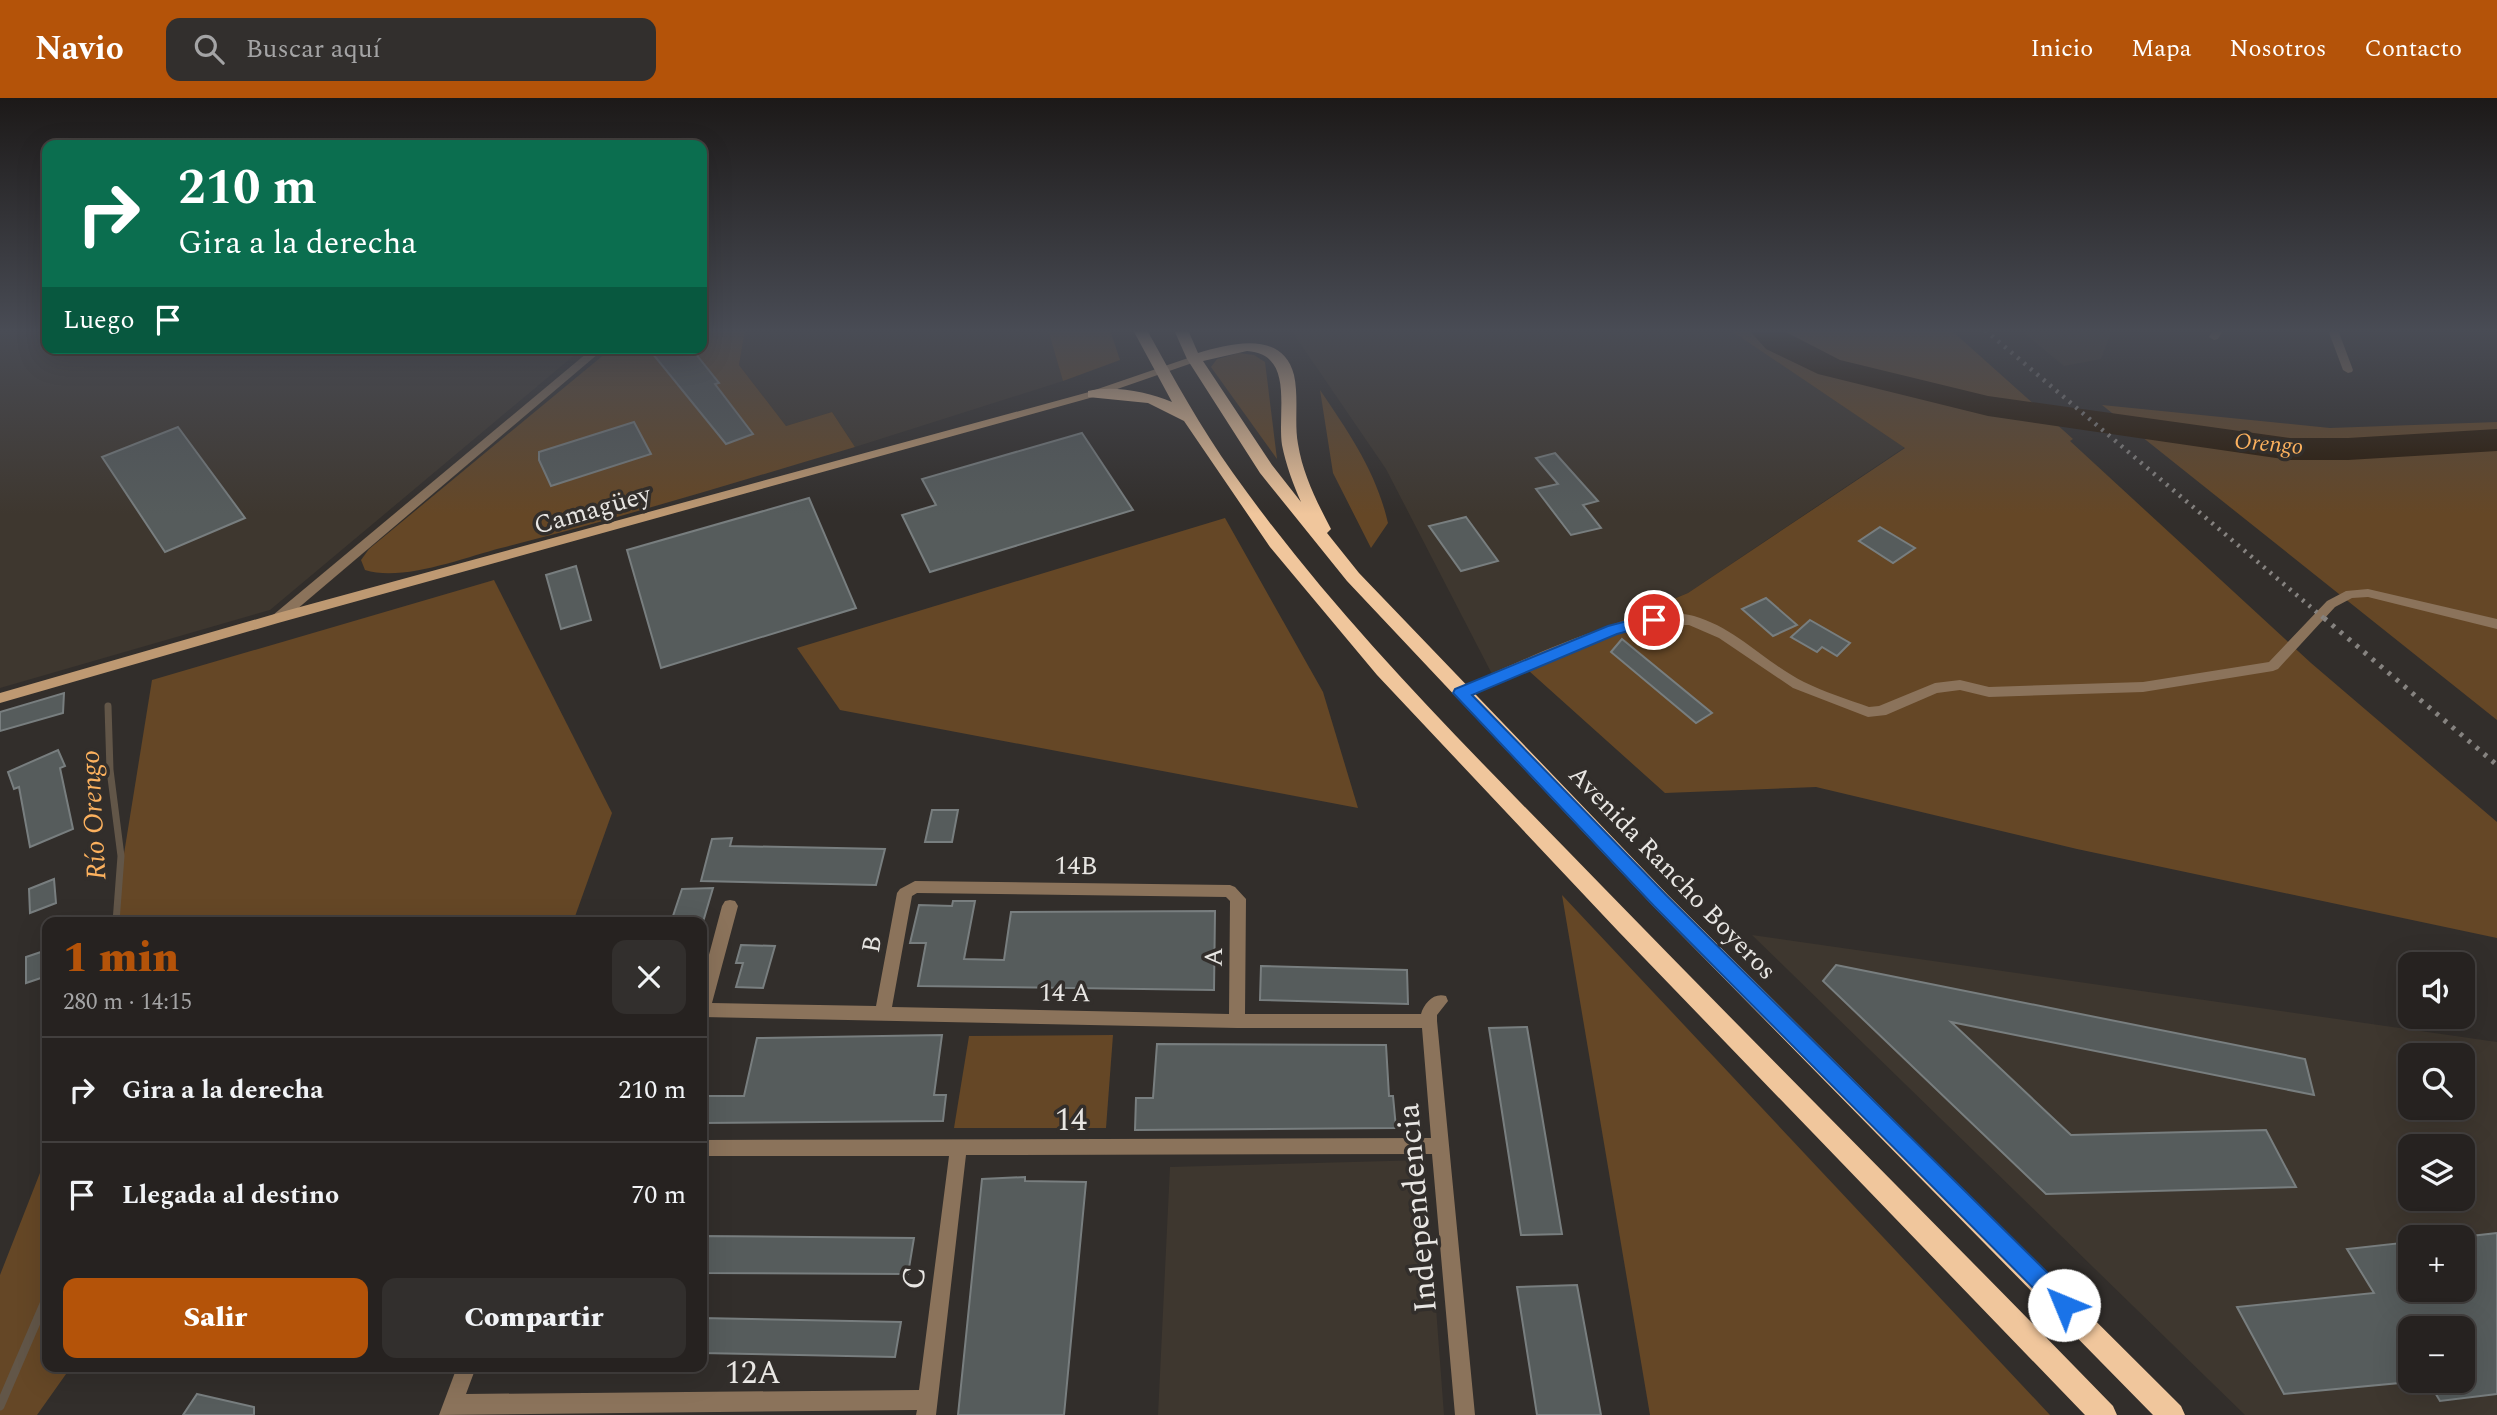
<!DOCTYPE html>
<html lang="es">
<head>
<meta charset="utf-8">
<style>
	:root { --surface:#262220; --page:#322f2d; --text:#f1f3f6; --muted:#a4a4a5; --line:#423f3e; --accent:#b45309 }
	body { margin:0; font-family:Spectral,serif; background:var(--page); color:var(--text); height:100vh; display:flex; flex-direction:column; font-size:26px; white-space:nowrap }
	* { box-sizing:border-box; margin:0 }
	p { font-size:23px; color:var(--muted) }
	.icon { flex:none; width:38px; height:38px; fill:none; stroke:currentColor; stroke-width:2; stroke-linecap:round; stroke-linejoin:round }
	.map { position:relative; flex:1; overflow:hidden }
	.details { position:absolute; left:42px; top:819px; width:665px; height:455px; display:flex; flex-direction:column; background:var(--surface); border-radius:14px; box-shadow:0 7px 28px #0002,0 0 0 2px var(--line) }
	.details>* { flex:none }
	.guide { position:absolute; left:42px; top:42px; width:665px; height:214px; border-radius:14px; box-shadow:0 7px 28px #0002,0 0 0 2px var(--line); background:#0b6e4f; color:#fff; overflow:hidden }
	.tools { position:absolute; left:2398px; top:854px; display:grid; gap:14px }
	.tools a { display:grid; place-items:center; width:77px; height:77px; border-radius:14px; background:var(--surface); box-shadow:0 7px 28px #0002,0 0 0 2px var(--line); font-size:35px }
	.pin { position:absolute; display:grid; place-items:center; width:60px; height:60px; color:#fff; margin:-30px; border:4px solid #fff; border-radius:50%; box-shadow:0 2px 7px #0007 }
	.me { position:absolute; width:77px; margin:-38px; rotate:315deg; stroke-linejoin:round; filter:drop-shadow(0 0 5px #0008) }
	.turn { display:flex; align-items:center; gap:24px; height:147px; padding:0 21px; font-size:32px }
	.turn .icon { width:91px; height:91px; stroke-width:2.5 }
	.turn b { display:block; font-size:49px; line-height:60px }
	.then { display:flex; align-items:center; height:66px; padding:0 21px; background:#0003; gap:14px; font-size:26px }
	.round { display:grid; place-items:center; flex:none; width:74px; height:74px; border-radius:14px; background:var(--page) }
	.overview { display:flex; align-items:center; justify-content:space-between; height:119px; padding:0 21px }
	h1 { font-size:42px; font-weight:800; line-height:52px; color:var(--accent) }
	.primary-button { display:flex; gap:14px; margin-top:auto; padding:14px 21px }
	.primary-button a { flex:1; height:80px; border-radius:14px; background:var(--accent); color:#fff; font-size:28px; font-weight:800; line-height:80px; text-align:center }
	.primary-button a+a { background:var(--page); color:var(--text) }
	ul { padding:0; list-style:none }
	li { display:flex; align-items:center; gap:21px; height:105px; padding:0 21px; border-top:2px solid var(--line) }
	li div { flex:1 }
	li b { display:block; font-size:26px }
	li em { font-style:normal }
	header { display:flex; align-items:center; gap:42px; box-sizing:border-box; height:98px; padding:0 35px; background:var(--accent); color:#fff }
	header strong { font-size:33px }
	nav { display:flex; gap:38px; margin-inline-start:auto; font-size:24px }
	.search { width:490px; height:63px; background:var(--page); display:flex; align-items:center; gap:18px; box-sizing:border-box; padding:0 24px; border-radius:14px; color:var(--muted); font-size:26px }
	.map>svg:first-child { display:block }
	.built { fill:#3e372f; fill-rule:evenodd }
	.green { fill:#654726 }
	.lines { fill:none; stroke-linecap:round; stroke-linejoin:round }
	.stream-far1 { stroke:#625648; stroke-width:7 }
	.stream { stroke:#625648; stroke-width:9 }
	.river { fill:#291805; fill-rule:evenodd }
	.building { fill:#565c5c; stroke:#787e7f; stroke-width:2 }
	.minor { fill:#8b735b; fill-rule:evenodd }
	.secondary { fill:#be9972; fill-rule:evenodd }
	.trunk { fill:#f0c69c; fill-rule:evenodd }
	.rail-far1 { stroke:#868380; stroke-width:4.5; stroke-dasharray:2.5 6; stroke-linecap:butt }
	.rail { stroke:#868380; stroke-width:5; stroke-dasharray:3.5 7; stroke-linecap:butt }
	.route { fill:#1a73e8; stroke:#114b97; stroke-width:2 }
	.labels { text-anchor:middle; stroke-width:7; stroke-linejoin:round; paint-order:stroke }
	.far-water-label { font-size:23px; font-style:italic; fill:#fcb15e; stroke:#322e2b }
	.street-label { font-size:26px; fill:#e8e6e3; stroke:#322e2b }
	.water-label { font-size:28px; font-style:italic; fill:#fcb15e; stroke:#322e2b }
	.near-street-label { font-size:32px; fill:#e8e6e3; stroke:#322e2b }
</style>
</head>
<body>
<header>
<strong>Navio</strong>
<div class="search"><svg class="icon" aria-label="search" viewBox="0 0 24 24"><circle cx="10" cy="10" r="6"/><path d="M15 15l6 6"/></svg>Buscar aquí</div>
<nav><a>Inicio</a><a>Mapa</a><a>Nosotros</a><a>Contacto</a></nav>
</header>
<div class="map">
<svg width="2497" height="1317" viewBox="0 0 2497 1317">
	<rect width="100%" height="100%" fill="#322e2b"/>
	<g class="built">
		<path d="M0,232H47V250H583L270,512L0,590Z"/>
		<path d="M745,232H1048L1063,283L855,349L832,314L786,328L739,267Z"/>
		<path d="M1291,232H1730L1905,349L1688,495L1492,576L1386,371Z"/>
		<path d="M2020,232H2112L2101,261L2064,268Z"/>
		<path d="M1752,837L2497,944V1317H2245ZM2410,957H2462V1010H2410ZM2410,1048H2462V1101H2410ZM2410,1139H2462V1192H2410ZM2410,1230H2462V1283H2410Z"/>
		<path d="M1425,1062L1444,1317H1158L1170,1069Z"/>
	</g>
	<g class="green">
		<path d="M702,232H745L739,267L786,328L832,314L855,349C737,384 620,420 501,450C463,460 402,484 365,472L361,462L369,451L612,250H702Z"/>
		<path d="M1048,232H1110L1120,262L1063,283Z"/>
		<path d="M1730,232H1951L2073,341L2070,343L2311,565L2497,724V840L2077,751L1816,689L1665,695L1520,565L1688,495L1905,350Z"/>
		<path d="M1239,255L1254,257L1265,264L1277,361L1211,269L1217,261Z"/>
		<path d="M1320,292C1349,335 1376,373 1388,425L1371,450L1333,375Z"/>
		<path d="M2102,307L2330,330L2497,324V622Z"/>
		<path d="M1225,420L1323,594L1358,710L840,612L797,550Z"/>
		<path d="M494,482L612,715L573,824H113L152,582Z"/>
		<path d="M1562,797L2050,1317H1650Z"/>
		<path d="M1113,937L1106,1030H954L969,938Z"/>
		<path d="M47,1057V1269H71L37,1317H0V1177Z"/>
	</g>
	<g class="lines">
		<path class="stream-far1" d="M108,608L110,672L121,758L116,824"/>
		<path class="stream" d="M0,1308L47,1199"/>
		<path class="river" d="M1749,232H1782L1840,262L1988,298L2290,340H2348L2497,331V353L2348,362H2290L1988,318L1818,276L1766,251Z"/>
	</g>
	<g class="building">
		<path d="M648,250H691L719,285L715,286L753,336L726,346Z"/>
		<path d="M634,324L651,356L551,388L539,362V354Z"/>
		<path d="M178,329L245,420L165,454L102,359Z"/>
		<path d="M1082,335L1133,412L930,474L902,417L936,407L922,381Z"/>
		<path d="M1555,355L1598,403L1583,407L1601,430L1571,437L1536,391L1558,386L1536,360Z"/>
		<path d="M809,400L856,510L661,570L627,452Z"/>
		<path d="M1466,419L1498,463L1461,473L1429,428Z"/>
		<path d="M1880,429L1915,450L1893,465L1859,443Z"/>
		<path d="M576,468L591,522L561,531L546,477Z"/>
		<path d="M1766,500L1797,527L1773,538L1742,511Z"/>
		<path d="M1810,522L1850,545L1837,558L1822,549L1817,554L1791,539Z"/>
		<path d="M1622,541L1712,615L1696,625L1611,554Z"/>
		<path d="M64,595L63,615L0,633V614Z"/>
		<path d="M58,652L65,668L60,670L73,731L30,749L19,689L14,691L8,674Z"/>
		<path d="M932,712H958L952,744H925Z"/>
		<path d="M732,740L730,748L885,751L876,787L701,783L712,741Z"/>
		<path d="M54,781L56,805L30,815L29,791Z"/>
		<path d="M713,790L703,824H671L682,791Z"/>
		<path d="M953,803H975L964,861L1004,862L1011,814L1215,813L1214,892L918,888L926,845H910L919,807L952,808Z"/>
		<path d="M741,847L775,848L763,890L736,889L743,865H736Z"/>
		<path d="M47,852V878L26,885V859Z"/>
		<path d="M1836,867L2305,961L2314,997L1951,924L2071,1037L2266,1032L2296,1089L2046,1096L1823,883Z"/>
		<path d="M1261,868L1407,872L1408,906L1260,902Z"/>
		<path d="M1527,929L1562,1136L1521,1137L1489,930Z"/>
		<path d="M942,937L934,997H946L943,1023L702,1025V998H744L757,940Z"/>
		<path d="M1157,946L1386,947L1389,998H1393L1396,1030L1135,1032L1136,1000H1153Z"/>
		<path d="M1025,1079V1083L1086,1084L1064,1317H958L982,1081Z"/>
		<path d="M2497,1135V1296L2440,1303L2428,1283H2462V1230H2410V1284L2284,1296L2237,1209L2374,1195L2347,1151L2410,1144V1192H2462V1139Z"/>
		<path d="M702,1138L914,1140L908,1176L702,1175Z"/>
		<path d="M1577,1187L1601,1317H1537L1517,1189Z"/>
		<path d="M702,1220L901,1224L895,1259L702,1255Z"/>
		<path d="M197,1296L254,1309V1317H183Z"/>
	</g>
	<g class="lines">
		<g class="minor">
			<path d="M2213,232H2223L2218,241L2214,242L2209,239Z"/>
			<path d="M2328,232H2338L2353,272L2352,274L2348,275L2343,272Z"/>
			<path d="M593,250H605L283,523H273L272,520L273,517Z"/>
			<path d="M2368,491L2497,521V531L2368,499L2352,500L2335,509L2278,571L2273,573L2143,594L1989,599L1960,592L1937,595L1886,617L1868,619L1793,590L1719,540L1689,527H1654L1616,535L1466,599L1461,600L1454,595L1456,591C1511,569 1638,503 1694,518C1736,530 1766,565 1804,584C1824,594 1847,601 1869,609L1879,608L1935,585L1960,582L1989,589L2143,584L2269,564L2327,503L2346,493Z"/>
			<path d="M915,783L1230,787L1235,789L1246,801L1245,916H1421C1424,905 1434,894 1446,898L1448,903L1437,917V923L1475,1317H1455L1432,1056L966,1057L936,1317H916L917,1312L439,1317L457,1269H476L466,1296L919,1292L949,1058H702V1042L1431,1040L1422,930H1237L702,919V883L722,808L725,803L730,802L735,803L738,808L712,905L876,908L897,795L900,791ZM917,795L1226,799L1230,803L1229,916L892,909L912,798Z"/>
		</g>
		<path class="secondary" d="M1194,258L1199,261L1198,263L1097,298L278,525L0,605V595L278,515L1089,294Z"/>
		<g class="trunk">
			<path d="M1133,232H1147C1174,281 1201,330 1233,375C1340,526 1474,656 1602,788C1771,962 1944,1134 2113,1308L2117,1317H2085L1618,833L1377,577L1270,449L1184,323L1148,305L1088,299V293C1114,287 1148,294 1172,304Z"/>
			<path d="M1174,232H1188L1198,255C1231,245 1283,232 1294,277C1299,300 1294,324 1298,346C1303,377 1317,404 1331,431L1327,435L1359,475L1668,797L2181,1308L2185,1317H2153L1654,809L1347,483L1260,375L1187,261ZM1247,253C1295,256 1277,313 1282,347C1286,367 1293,386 1301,404L1272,367L1203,263Z"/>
		</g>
		<path class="rail-far1" d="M1985,232L2326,522"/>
		<path class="rail" d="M2324,520L2497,667"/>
	</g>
	<linearGradient id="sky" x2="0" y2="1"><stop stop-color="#1c1918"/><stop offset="0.56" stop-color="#494c55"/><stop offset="1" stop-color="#494c55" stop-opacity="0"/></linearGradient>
	<rect width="2497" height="416" fill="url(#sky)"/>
	<path class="route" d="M1654,516L1659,518V525L1617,536L1472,597L1667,798L2072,1199L2075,1207L2072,1214L2064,1218L2057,1214L1654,808L1453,595L1455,591L1608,528Z"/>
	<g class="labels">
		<g class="far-water-label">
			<text transform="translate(2269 345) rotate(5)" y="8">Orengo</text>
		</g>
		<g class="street-label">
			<text transform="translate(592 411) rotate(-16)" y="9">Camagüey</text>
			<text transform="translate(1076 767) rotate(1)" y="9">14B</text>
			<text transform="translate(1673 774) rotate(46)" y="9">Avenida Rancho Boyeros</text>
			<text transform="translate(871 846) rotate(-80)" y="9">B</text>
			<text transform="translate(1213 859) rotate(-89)" y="9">A</text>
			<text transform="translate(1065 894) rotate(1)" y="9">14 A</text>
		</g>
		<g class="water-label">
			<text transform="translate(92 717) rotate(-93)" y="10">Río Orengo</text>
		</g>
		<g class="near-street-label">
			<text x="1071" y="1032">14</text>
			<text transform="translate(1416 1110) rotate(-95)" y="11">Independencia</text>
			<text transform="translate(913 1180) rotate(-83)" y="11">C</text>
			<text x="753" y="1285">12A</text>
		</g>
	</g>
</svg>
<div class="tools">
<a><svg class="icon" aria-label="sound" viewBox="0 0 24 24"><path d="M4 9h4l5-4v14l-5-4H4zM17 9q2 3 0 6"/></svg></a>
<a><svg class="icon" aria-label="search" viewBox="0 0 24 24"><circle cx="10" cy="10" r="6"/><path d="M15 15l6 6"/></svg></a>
<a><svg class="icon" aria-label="layers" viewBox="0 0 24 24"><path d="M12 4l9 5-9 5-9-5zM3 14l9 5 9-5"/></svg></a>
<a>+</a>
<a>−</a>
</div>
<div class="pin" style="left:1654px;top:522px;background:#d93025"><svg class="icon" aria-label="arrive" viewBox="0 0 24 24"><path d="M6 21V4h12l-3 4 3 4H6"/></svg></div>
<svg class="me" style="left:2064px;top:1207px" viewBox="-20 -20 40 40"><circle r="19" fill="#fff"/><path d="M0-13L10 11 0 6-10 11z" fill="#1a73e8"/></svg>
<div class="guide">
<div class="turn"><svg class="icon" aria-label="right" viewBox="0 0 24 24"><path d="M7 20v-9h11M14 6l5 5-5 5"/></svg><div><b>210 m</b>Gira a la derecha</div></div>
<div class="then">Luego<svg class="icon" aria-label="arrive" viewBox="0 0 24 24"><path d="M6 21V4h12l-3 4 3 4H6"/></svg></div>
</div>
<section class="details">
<div class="overview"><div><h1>1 min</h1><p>280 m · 14:15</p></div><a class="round"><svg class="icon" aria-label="close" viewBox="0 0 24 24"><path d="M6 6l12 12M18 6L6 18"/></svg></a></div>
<ul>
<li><svg class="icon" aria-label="right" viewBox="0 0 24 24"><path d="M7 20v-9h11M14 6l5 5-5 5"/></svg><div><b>Gira a la derecha</b></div><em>210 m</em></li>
<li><svg class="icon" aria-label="arrive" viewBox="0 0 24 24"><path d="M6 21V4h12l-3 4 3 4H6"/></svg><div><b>Llegada al destino</b></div><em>70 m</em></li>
</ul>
<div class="primary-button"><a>Salir</a><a>Compartir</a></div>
</section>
</div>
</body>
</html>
